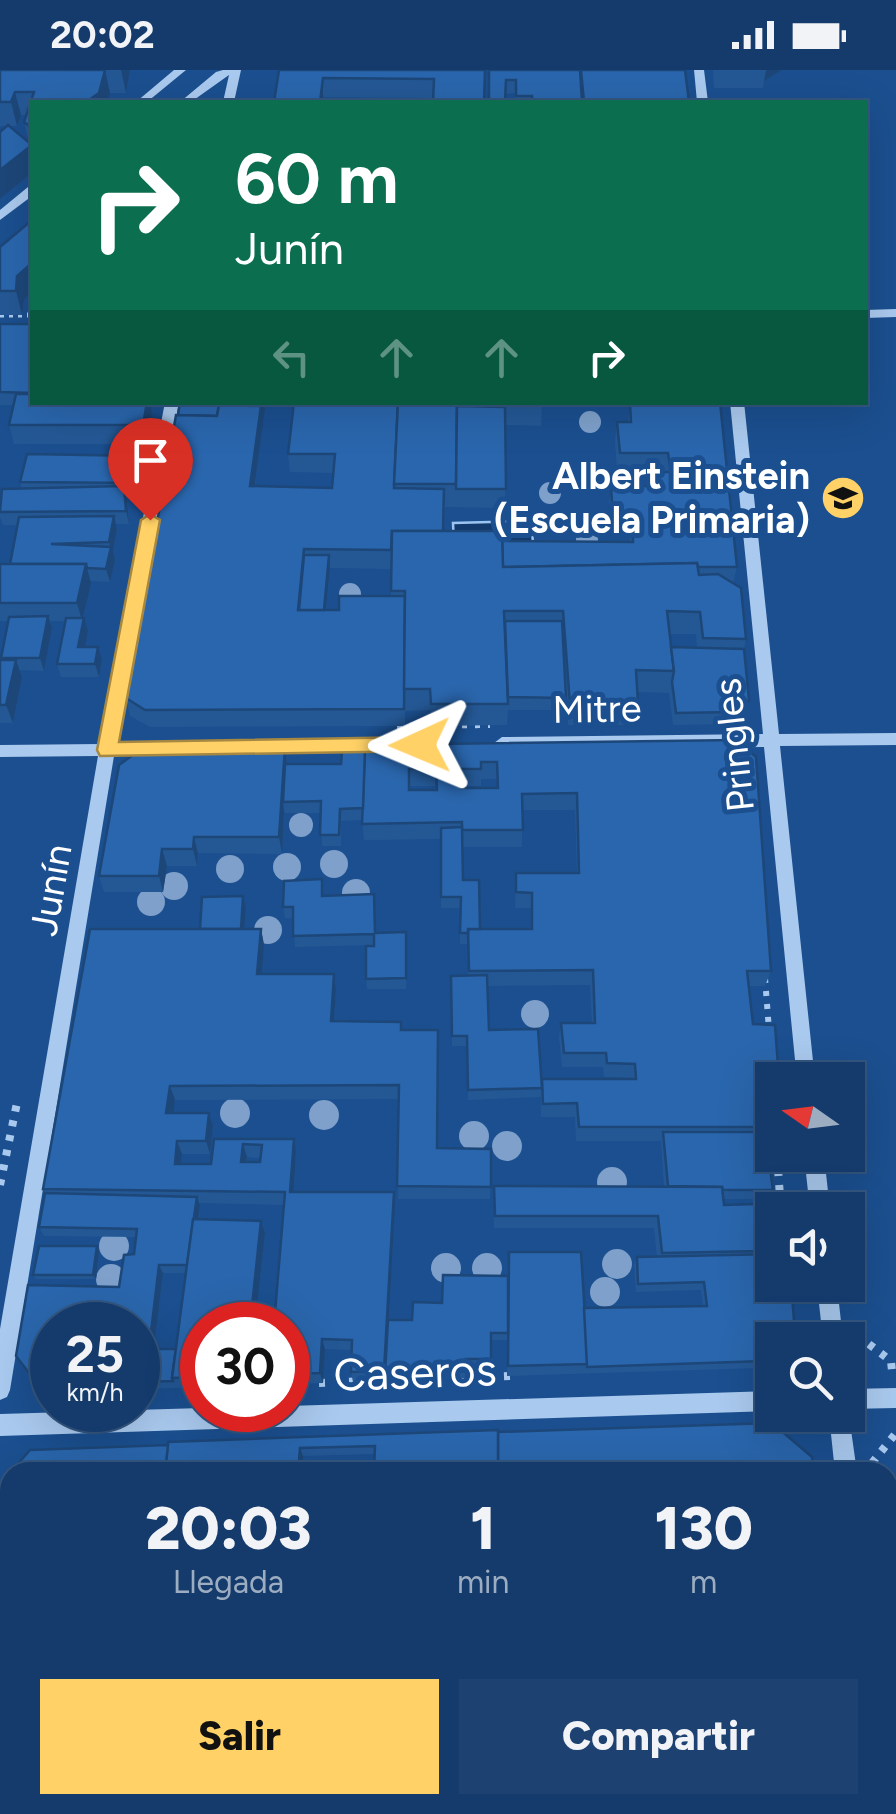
<!DOCTYPE html>
<html lang="es">
<head>
<meta charset="utf-8">
<style>
	:root { --surface:#143b6b; --page:#1d4271; --text:#f1f3f6; --muted:#9dadc1; --line:#33557e; --accent:#ffd166 }
	body { margin:0; font-family:Figtree,sans-serif; background:var(--page); color:var(--text); height:100vh; display:flex; flex-direction:column; font-size:38px; white-space:nowrap }
	* { box-sizing:border-box; margin:0 }
	p { font-size:32px; color:var(--muted) }
	.icon { flex:none; width:55px; height:55px; fill:none; stroke:currentColor; stroke-width:2; stroke-linecap:round; stroke-linejoin:round }
	.map { position:relative; flex:1; overflow:hidden }
	.side { position:absolute; left:0px; top:1392px; width:898px; height:352px; display:flex; flex-direction:column; background:var(--surface); border-radius:30px 30px 0 0; box-shadow:0 10px 40px #0002,0 0 0 2px var(--line) }
	.side>* { flex:none }
	.hud { position:absolute; left:30px; top:30px; width:838px; height:305px; border-radius:0px; box-shadow:0 10px 40px #0002,0 0 0 2px var(--line); background:#0b6e4f; color:#fff; overflow:hidden }
	.needle { width:65px; rotate:284deg }
	.tools { position:absolute; left:755px; top:992px; display:grid; gap:20px }
	.tools a { display:grid; place-items:center; width:110px; height:110px; border-radius:0px; background:var(--surface); box-shadow:0 10px 40px #0002,0 0 0 2px var(--line); font-size:50px }
	.speed { position:absolute; left:30px; top:1232px; display:flex; gap:20px; font-size:50px; font-weight:700; text-align:center }
	.speed>* { display:grid; place-content:center; width:130px; height:130px; border-radius:50%; background:var(--surface); box-shadow:0 10px 40px #0002,0 0 0 2px var(--line); line-height:1 }
	.speed small { font-size:25px; font-weight:400 }
	.speed .limit { border:15px solid #d22; background:#fff; color:#111 }
	.pin { position:absolute; display:grid; place-items:center; width:85px; height:85px; color:#fff; margin:-102px -42px; border-radius:50% 50% 50% 0; rotate:-45deg; box-shadow:0 0 10px #0007 }
	.pin .icon { rotate:45deg }
	.me { position:absolute; width:110px; margin:-55px; rotate:269deg; stroke-linejoin:round; filter:drop-shadow(0 0 8px #0008) }
	.turn { display:flex; align-items:center; gap:35px; height:210px; padding:0 40px; font-size:45px }
	.turn .icon { width:130px; height:130px; stroke-width:2.5 }
	.turn b { display:block; font-size:70px; line-height:85px }
	.lanes { display:flex; align-items:center; height:95px; padding:0 40px; background:#0003; justify-content:center; gap:50px; direction:ltr }
	.lanes .off { opacity:.35 }
	.eta { display:flex; justify-content:space-evenly; align-items:center; height:170px; text-align:center }
	.eta b { font-size:60px; font-weight:800; line-height:70px }
	.button { display:flex; gap:20px; margin-top:auto; padding:20px 40px }
	.button a { flex:1; height:115px; border-radius:0px; background:var(--accent); color:#111; font-size:40px; font-weight:800; line-height:115px; text-align:center }
	.button a+a { background:var(--page); color:var(--text) }
	.status { display:flex; justify-content:space-between; align-items:center; height:70px; padding:0 50px; background:var(--surface); direction:ltr }
	.status svg { height:28px; fill:currentColor }
	.map>svg:first-child { display:block }
	.water { fill:#123a6d; stroke:#9cc4f0; stroke-width:2.5 }
	.lines { fill:none; stroke-linecap:round; stroke-linejoin:round }
	.path-far2 { stroke:#a9c9ee; stroke-width:5; stroke-dasharray:4 5; stroke-linecap:butt }
	.path-far1 { stroke:#a9c9ee; stroke-width:6; stroke-dasharray:5 8; stroke-linecap:butt }
	.path { stroke:#a9c9ee; stroke-width:8; stroke-dasharray:6 9; stroke-linecap:butt }
	.minor { fill:#a9c9ee; fill-rule:evenodd }
	.tree { fill:#7ea0ca }
	.wall { fill:#245895; fill-rule:evenodd }
	.shaded-wall { fill:#1d4779 }
	.building { fill:#2a66ad; stroke:#1d4779; stroke-width:2.5; fill-rule:evenodd }
	.route { fill:#ffd166; stroke:#a68842; stroke-width:2.5 }
	.labels { text-anchor:middle; stroke-width:10; stroke-linejoin:round; paint-order:stroke }
	.poi-label { font-size:38px; font-weight:bold; fill:#fff; stroke:#1b4f8f; text-anchor:end }
	.street-label { font-size:38px; fill:#fff; stroke:#1b4f8f }
	.near-street-label { font-size:45px; fill:#fff; stroke:#1b4f8f }
</style>
</head>
<body>
<div class="status"><b>20:02</b><svg viewBox="0 0 49 12"><path d="M0 12V9h3v3zM5 12V6h3v6zM10 12V3h3v9zM15 12V0h3v12zM26 1h20v11H26zM47 4h2v5h-2z"/></svg></div>
<div class="map">
<svg width="896" height="1744" viewBox="0 0 896 1744">
	<rect width="100%" height="100%" fill="#1b4f8f"/>
	<path class="water" d="M531,451L533,473L454,474L453,453Z"/>
	<g class="lines">
		<path class="path-far2" d="M0,245H32"/>
		<g class="path-far1">
			<path d="M397,656L490,655"/>
			<path d="M765,908L769,960"/>
		</g>
		<g class="path">
			<path d="M777,1085L781,1140"/>
			<path d="M0,1115L18,1028"/>
			<path d="M857,1265L891,1291L892,1301"/>
			<path d="M780,1270L789,1257L807,1258"/>
			<path d="M459,1308L511,1306"/>
			<path d="M319,1313L396,1310"/>
			<path d="M872,1393L896,1363"/>
			<path d="M888,1544L896,1619"/>
		</g>
		<g class="minor">
			<path d="M174,0H186L147,32H136Z"/>
			<path d="M223,0H241L234,32H223L229,5L191,32H180L216,2Z"/>
			<path d="M694,0H704L708,32H697Z"/>
			<path d="M28,117H32V126L0,150V140Z"/>
			<path d="M896,239V247L865,248V240Z"/>
			<path d="M165,332H179L116,673H161L169,679L161,685L114,686L10,1320L7,1327L0,1330V1259L98,686L0,687V675L100,674Z"/>
			<path d="M730,332H744L779,664L896,663V675L780,676L815,1010H797L764,677L502,679L494,673L502,667L763,664Z"/>
			<path d="M386,669L394,675L386,681L262,684L254,678L262,672Z"/>
			<path d="M804,1085H824L830,1140H810Z"/>
			<path d="M817,1215H837L843,1270H823Z"/>
			<path d="M896,1318V1338L848,1339L857,1402H835L829,1345H848V1319Z"/>
			<path d="M772,1321V1341L0,1366V1344L202,1338L288,1340V1336Z"/>
			<path d="M888,1726L893,1744H869L868,1735H888Z"/>
		</g>
	</g>
	<g class="tree">
		<circle cx="590" cy="352" r="11"/>
		<circle cx="550" cy="423" r="11"/>
		<circle cx="587" cy="470" r="11"/>
		<circle cx="350" cy="524" r="11"/>
		<circle cx="301" cy="755" r="12"/>
		<circle cx="334" cy="794" r="14"/>
		<circle cx="287" cy="797" r="14"/>
		<circle cx="230" cy="799" r="14"/>
		<circle cx="174" cy="816" r="14"/>
		<circle cx="356" cy="823" r="14"/>
		<circle cx="151" cy="832" r="14"/>
		<circle cx="268" cy="860" r="14"/>
		<circle cx="535" cy="944" r="14"/>
		<circle cx="235" cy="1043" r="15"/>
		<circle cx="324" cy="1045" r="15"/>
		<circle cx="474" cy="1066" r="15"/>
		<circle cx="507" cy="1076" r="15"/>
		<circle cx="612" cy="1112" r="15"/>
		<circle cx="114" cy="1176" r="15"/>
		<circle cx="617" cy="1194" r="15"/>
		<circle cx="446" cy="1198" r="15"/>
		<circle cx="487" cy="1198" r="15"/>
		<circle cx="111" cy="1209" r="15"/>
		<circle cx="605" cy="1222" r="15"/>
	</g>
	<g class="wall">
		<path d="M0,0H130L126,23H110L32,32V103L0,129V62L7,56H0ZM21,45H26L24,52L29,72L9,56H17Z"/>
		<path d="M279,0H485L433,28L324,27Z"/>
		<path d="M487,0H685L689,32H515V23L505,24L489,1Z"/>
		<path d="M713,0H782L764,11L763,18H714Z"/>
		<path d="M32,150V222L24,230L22,245H0V177Z"/>
		<path d="M0,254L32,332H150L152,343L147,374H14L9,355L14,335H0Z"/>
		<path d="M266,332L255,416L332,418L333,403L290,402L288,384L294,332H542L541,356L505,355V438L445,437L444,461L502,471L630,472L629,465H611L609,435L611,416H652L654,402H665L617,401L615,371L617,352H628L630,334L720,332L737,497L733,514L746,569L744,579L749,630L746,642L731,654L673,655L669,623L637,622L638,633L634,655H568L566,629L565,640H508L507,655L432,656L431,640L405,641V638V656L150,657L130,646L126,628L176,345ZM330,498L391,499V526L339,540H326ZM669,564H696L697,578L671,577Z"/>
		<path d="M140,386L143,399L137,426H127L129,454H116L117,459L113,481L115,490L110,512L90,511L83,548L88,561L84,577L102,590L99,607H61L57,594L65,551H50L52,558L44,601L20,600L22,607L13,653H0V590H1L8,551H0V494H10L18,455H3L0,447V432L22,419L20,412Z"/>
		<path d="M737,670L756,687L771,901L765,916H748L753,954L775,955L779,1010H772V1071H766L773,1120L768,1129H723L724,1135L756,1134L760,1181L759,1185L772,1184V1215H791L794,1250L780,1270H772V1280L760,1298L507,1306V1270H491L490,1296H466V1308L353,1312L351,1302V1280L325,1279L323,1313L288,1314V1255H274L284,1135L200,1133L199,1149L261,1151L265,1163L255,1255H202V1317L138,1319V1255H52V1322H44L16,1286L28,1215L119,1217L124,1185L134,1184L136,1167L44,1166L39,1157L45,1123L43,1119L90,859H200L202,827L243,826L246,837L244,859H261L264,875L262,904H334L336,919L334,951L401,952V960H438V1078L491,1079L490,1129H398L399,1029L175,1030L173,1043H209L213,1056L210,1084H182L181,1094H211L214,1069H294L296,1082L294,1122H394L395,1134L389,1250H412L413,1232L442,1233L443,1205L507,1206L509,1182H581L584,1238L703,1236L701,1220L636,1222L634,1195L637,1187H657L654,1158H494V1116H664L661,1071H576L575,1047H541V1027L468,1030L467,976H452L451,916V906L468,905V874H460V838H441V769L364,770L362,750L341,751V776H322L321,743H285L284,741L282,784L198,783L197,796H167L163,822H104L99,806L119,695L141,679L285,677L287,694H341L342,681L365,680V675ZM481,709H497V718H461V716H481ZM410,716H436V720H410ZM522,740H575L577,803H516L515,838H531V859H480L479,810H463L462,777H522ZM590,915L592,953H561L559,967L562,997H603L604,1007L631,1008L632,1009H542V1014L538,959L489,960L488,916ZM247,1087L260,1088V1092H247ZM163,1203H186L176,1279H154Z"/>
		<path d="M324,826L375,863L406,862V919H367L366,909L374,875L295,877L293,848H285L283,837Z"/>
		<path d="M99,1180L96,1209H36L33,1205Z"/>
		<path d="M498,1360L375,1384L303,1386L168,1375Z"/>
	</g>
	<g class="shaded-wall">
		<path d="M105,0L110,23L107,32H86Z"/>
		<path d="M121,0H130L126,23Z"/>
		<path d="M766,0H782L764,11Z"/>
		<path d="M323,8V32H320Z"/>
		<path d="M15,22L21,45L17,56L11,32Z"/>
		<path d="M32,75V103L0,129V100Z"/>
		<path d="M32,193V222L24,230L22,245L16,221L17,206Z"/>
		<path d="M147,332H150L152,343L147,374L143,355Z"/>
		<path d="M263,332H266L263,355L261,342Z"/>
		<path d="M261,336L263,355L252,435L250,416Z"/>
		<path d="M140,386L143,399L137,426L134,413Z"/>
		<path d="M124,416L127,429L129,454L126,441Z"/>
		<path d="M114,446L117,459L113,481L115,490L110,512L106,499L111,480L109,472Z"/>
		<path d="M329,485L330,498L324,558L323,545Z"/>
		<path d="M86,494L91,513L82,551L77,533Z"/>
		<path d="M48,546L52,558L44,601L40,588Z"/>
		<path d="M84,548L88,561L82,590L78,577Z"/>
		<path d="M98,577L102,590L99,607L95,594Z"/>
		<path d="M16,590L22,607L13,653L6,635Z"/>
		<path d="M749,630L746,642L731,654L734,642Z"/>
		<path d="M285,677L287,694L283,732L284,741L282,784L279,767Z"/>
		<path d="M194,767L198,783L197,796L193,779Z"/>
		<path d="M162,779L167,796L163,822L159,806Z"/>
		<path d="M243,826L246,837L243,875L240,864Z"/>
		<path d="M261,859L264,875L261,919L257,904Z"/>
		<path d="M334,904L336,919L333,966L331,951Z"/>
		<path d="M170,1016L175,1030L172,1056L166,1043Z"/>
		<path d="M209,1043L213,1056L210,1084L206,1071Z"/>
		<path d="M294,1069L296,1082L293,1134L290,1122Z"/>
		<path d="M177,1071L182,1084L180,1107L175,1094Z"/>
		<path d="M243,1074L247,1087L245,1104L241,1092Z"/>
		<path d="M394,1122L395,1134L386,1304L384,1301Z"/>
		<path d="M197,1127L200,1135L192,1203L189,1195Z"/>
		<path d="M261,1151L265,1163L255,1255H250Z"/>
		<path d="M97,1176L99,1180L96,1209L93,1205Z"/>
		<path d="M159,1195L163,1203L153,1286L149,1279Z"/>
		<path d="M322,1269L325,1279L323,1313L320,1303Z"/>
		<path d="M300,1378L303,1386L302,1402H298Z"/>
		<path d="M76,1735H85L83,1744H75Z"/>
	</g>
	<g class="building">
		<path d="M0,0H105L99,23L86,32H32V58L24,52L34,22H15L11,32H0Z"/>
		<path d="M279,0H485L484,32H433L434,9L323,8L320,32H274Z"/>
		<path d="M489,0H580L582,32H532V26H516V10H506L505,32H489Z"/>
		<path d="M581,0H685L689,32H584Z"/>
		<path d="M8,55L32,75L0,100V62Z"/>
		<path d="M32,150V193L17,206L16,221H0V177Z"/>
		<path d="M0,254H32V323L0,322Z"/>
		<path d="M16,324H32V332H147L143,355H9Z"/>
		<path d="M180,332H263L261,342V336L219,335L217,346L178,345Z"/>
		<path d="M294,332H398L394,418L444,419L443,461H392L391,480L304,479L298,540H339V526H405L404,639L145,640L126,628L176,345L217,346L219,335L261,336L250,416L332,418L335,384H288Z"/>
		<path d="M398,332H457L456,414H394Z"/>
		<path d="M646,332H720L737,497H698L697,493L503,497L502,471L633,472L632,447H613L611,416H655L654,402H671L668,383H620L617,352H631L630,334Z"/>
		<path d="M457,336L505,337L506,419H456Z"/>
		<path d="M27,384L140,386L134,413L20,412Z"/>
		<path d="M124,416L126,441L0,442L2,419Z"/>
		<path d="M114,446L109,472L51,474L111,477L106,499L87,498L86,494H10L19,447Z"/>
		<path d="M392,461H502L503,497L697,493L699,505L718,504L741,518L746,569L703,568L700,542L667,541L674,601L636,600L638,633L570,634L563,541H504L508,634H431L430,619H404L405,521H391Z"/>
		<path d="M304,485H329L324,540H299Z"/>
		<path d="M0,494H86L77,533H0Z"/>
		<path d="M48,546L40,588H1L9,547Z"/>
		<path d="M66,548H84L78,577H98L95,594H57Z"/>
		<path d="M505,551H562L566,628L508,627Z"/>
		<path d="M671,577L744,579L749,630L734,642L676,643L672,612L674,601Z"/>
		<path d="M0,590H16L6,635H0Z"/>
		<path d="M737,670L756,687L771,901H747L753,954L775,955L779,1010H772V1057H579L577,1033L543,1034L542,1009H636L635,994L607,993L606,983H564L561,953H595L593,900L469,901L468,859H532V823L516,822V803H579L577,723L522,724L523,760H462V752L362,754L365,675ZM481,692H497L498,718H461V699H481ZM409,699H436L437,720H409Z"/>
		<path d="M285,677L279,767H194L193,779H162L159,806H99L119,695L141,679Z"/>
		<path d="M365,680L363,738L340,739L339,765H320L321,731L283,732L285,694H341L342,681Z"/>
		<path d="M462,757L463,810H479L480,859H468V863H460L461,827H441V758Z"/>
		<path d="M322,809V826L374,824L375,863L406,862V908L366,909V876H374V864L293,866V837H283L284,811Z"/>
		<path d="M243,826L241,859H200L202,827Z"/>
		<path d="M90,859H261L257,904H334L331,951L401,952V960H438L437,1078L491,1079V1117L397,1116L399,1015L170,1016L166,1043H209L206,1071H177L175,1094H211L214,1069H294L290,1122H394L384,1301L351,1302L352,1270L322,1269L320,1303L288,1304V1255H274L285,1122L43,1119ZM243,1074L262,1075L260,1092H241Z"/>
		<path d="M487,905L489,960L538,959L542,1018L468,1020L467,966H452L451,906Z"/>
		<path d="M663,1062H765L773,1120H723L722,1117L668,1116Z"/>
		<path d="M494,1116L722,1117L724,1135L756,1134L760,1181L662,1183L658,1146H495Z"/>
		<path d="M45,1123L197,1127L187,1195H159L149,1279H176L172,1308L173,1311L138,1312V1255H52V1315L39,1316L16,1286L28,1215L119,1217L124,1185L134,1184L137,1159L39,1157Z"/>
		<path d="M193,1149L261,1151L250,1255H202V1307L172,1308Z"/>
		<path d="M39,1176H97L93,1205H33Z"/>
		<path d="M509,1182H581L588,1294L508,1296Z"/>
		<path d="M772,1184V1215H791L794,1250L779,1270H772V1280L765,1291L587,1297L584,1238L707,1236L704,1212L638,1214L637,1187Z"/>
		<path d="M443,1205L508,1206V1263H491V1289H466V1301L385,1304L388,1250H412L413,1232L442,1233Z"/>
		<path d="M772,1353L812,1387L814,1402H498V1362Z"/>
		<path d="M498,1360V1402H374L375,1376L300,1378L298,1402H165L168,1372Z"/>
		<path d="M168,1375L165,1402H11L30,1380Z"/>
		<path d="M10,1404V1543H0V1422L1,1414Z"/>
		<path d="M0,1543H10V1735H76L75,1744H0Z"/>
		<path d="M352,1735H403L402,1741H459V1744H365V1740H352Z"/>
		<path d="M537,1735H847L848,1744H601V1742L537,1741Z"/>
		<path d="M484,1738L578,1742V1744H484Z"/>
	</g>
	<path class="route" d="M150,444L160,450L119,672L420,667L427,669V681L100,686L97,680L141,450Z"/>
	<defs>
		<g id="school-disc" transform="scale(2.25)"><circle r="9.5" fill="#ffd166" stroke="#1b4f8f"/><path d="M0-5L7-2L0 1L-7-2ZM-4 1L0 2.5L4 1V4Q0 6-4 4Z" fill="#111"/></g>
	</defs>
	<g fill-rule="evenodd">
		<use href="#school-disc" x="843" y="428"/>
	</g>
	<g class="labels">
		<g class="poi-label">
			<text x="810" y="419">Albert Einstein<tspan x="810" dy="44">(Escuela Primaria)</tspan></text>
		</g>
		<g class="street-label">
			<text transform="translate(597 639) rotate(-1)" y="13">Mitre</text>
			<text transform="translate(734 675) rotate(-96)" y="13">Pringles</text>
			<text transform="translate(51 820) rotate(-80)" y="13">Junín</text>
		</g>
		<g class="near-street-label">
			<text transform="translate(415 1302) rotate(-2)" y="16">Caseros</text>
		</g>
	</g>
</svg>
<div class="tools">
<a><svg class="needle" viewBox="-14 -14 28 28"><path d="M0-13l5 13h-10z" fill="#e53935"/><path d="M0 13l5-13h-10z" fill="#9dadc1"/></svg></a>
<a><svg class="icon" aria-label="sound" viewBox="0 0 24 24"><path d="M4 9h4l5-4v14l-5-4H4zM17 9q2 3 0 6"/></svg></a>
<a><svg class="icon" aria-label="search" viewBox="0 0 24 24"><circle cx="10" cy="10" r="6"/><path d="M15 15l6 6"/></svg></a>
</div>
<div class="speed"><div>25<small>km/h</small></div><div class="limit">30</div></div>
<div class="pin" style="left:150px;top:450px;background:#d93025"><svg class="icon" aria-label="arrive" viewBox="0 0 24 24"><path d="M6 21V4h12l-3 4 3 4H6"/></svg></div>
<svg class="me" style="left:420px;top:675px" viewBox="-20 -20 40 40"><path d="M0-17L14 15 0 8-14 15z" fill="#ffd166" stroke="#fff" stroke-width="4"/></svg>
<div class="hud">
<div class="turn"><svg class="icon" aria-label="right" viewBox="0 0 24 24"><path d="M7 20v-9h11M14 6l5 5-5 5"/></svg><div><b>60 m</b>Junín</div></div>
<div class="lanes"><svg class="icon off" aria-label="left" viewBox="0 0 24 24"><path d="M17 20v-9H6M10 6l-5 5 5 5"/></svg><svg class="icon off" aria-label="ahead" viewBox="0 0 24 24"><path d="M12 20V5M6 11l6-6 6 6"/></svg><svg class="icon off" aria-label="ahead" viewBox="0 0 24 24"><path d="M12 20V5M6 11l6-6 6 6"/></svg><svg class="icon" aria-label="right" viewBox="0 0 24 24"><path d="M7 20v-9h11M14 6l5 5-5 5"/></svg></div>
</div>
<section class="side">
<div class="eta">
<div><b>20:03</b><p>Llegada</p></div>
<div><b>1</b><p>min</p></div>
<div><b>130</b><p>m</p></div>
</div>
<div class="button"><a>Salir</a><a>Compartir</a></div>
</section>
</div>
</body>
</html>
